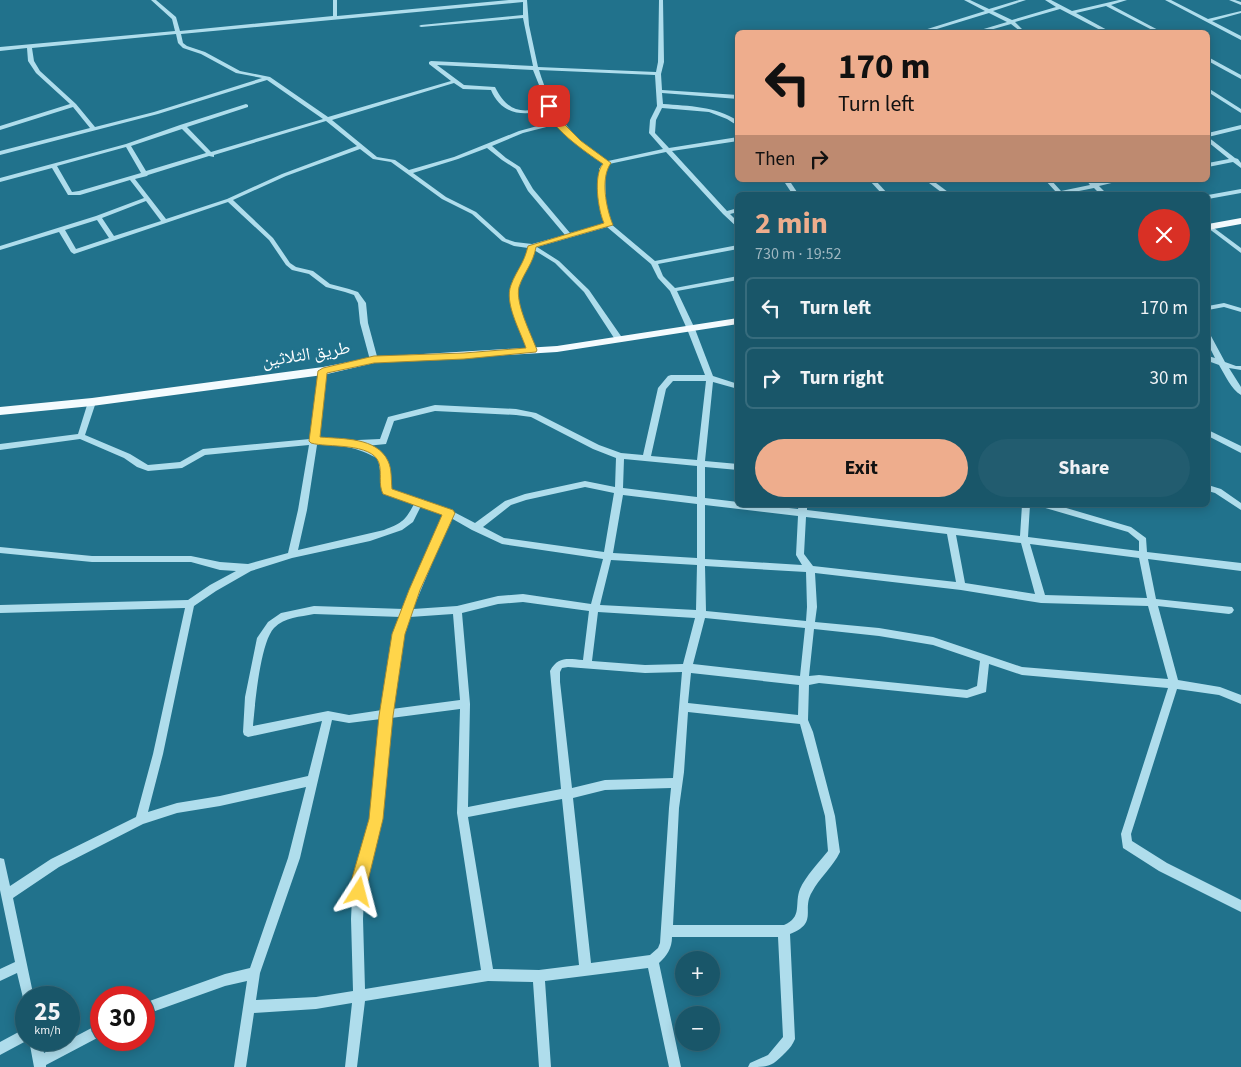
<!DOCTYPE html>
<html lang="en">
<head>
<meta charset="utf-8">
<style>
	:root { --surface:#195669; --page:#225c6f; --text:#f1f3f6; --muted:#9fb7c0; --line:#376c7d; --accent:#eead8d }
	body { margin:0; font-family:"Source Sans 3","Noto Naskh Arabic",sans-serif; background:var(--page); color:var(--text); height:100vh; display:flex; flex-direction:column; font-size:19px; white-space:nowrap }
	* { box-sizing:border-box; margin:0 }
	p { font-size:16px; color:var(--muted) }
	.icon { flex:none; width:28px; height:28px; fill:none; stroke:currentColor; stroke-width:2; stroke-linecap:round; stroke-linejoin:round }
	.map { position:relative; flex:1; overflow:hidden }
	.side { position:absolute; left:735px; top:192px; width:475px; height:315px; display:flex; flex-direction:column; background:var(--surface); border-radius:8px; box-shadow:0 2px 12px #0003,0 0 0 1px var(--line) }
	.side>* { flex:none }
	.top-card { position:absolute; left:735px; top:30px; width:475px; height:152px; border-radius:8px; box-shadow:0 2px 12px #0003,0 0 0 1px var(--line); background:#eead8d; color:#111; overflow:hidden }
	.tools { position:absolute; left:675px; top:951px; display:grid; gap:10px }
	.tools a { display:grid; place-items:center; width:45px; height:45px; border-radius:50%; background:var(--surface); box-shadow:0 2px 12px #0003,0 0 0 1px var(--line); font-size:25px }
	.speed { position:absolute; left:15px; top:986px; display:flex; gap:10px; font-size:25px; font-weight:700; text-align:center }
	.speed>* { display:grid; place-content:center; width:65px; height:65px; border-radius:50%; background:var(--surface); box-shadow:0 2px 12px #0003,0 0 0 1px var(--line); line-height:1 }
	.speed small { font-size:12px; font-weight:400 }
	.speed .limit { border:8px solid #d22; background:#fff; color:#111 }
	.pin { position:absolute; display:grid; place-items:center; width:42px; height:42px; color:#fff; margin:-21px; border-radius:10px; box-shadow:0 2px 8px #0006 }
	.me { position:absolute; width:55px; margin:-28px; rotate:9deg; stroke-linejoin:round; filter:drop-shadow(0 0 4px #0008) }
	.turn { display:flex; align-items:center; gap:18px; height:105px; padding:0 20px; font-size:22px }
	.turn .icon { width:65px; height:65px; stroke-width:2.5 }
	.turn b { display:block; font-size:35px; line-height:42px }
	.then { display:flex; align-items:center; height:48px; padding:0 20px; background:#0003; gap:10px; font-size:19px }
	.round { display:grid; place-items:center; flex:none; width:52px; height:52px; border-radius:26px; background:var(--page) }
	.overview { display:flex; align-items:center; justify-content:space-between; height:85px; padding:0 20px }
	h1 { font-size:30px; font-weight:700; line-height:38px; color:var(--accent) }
	.primary-button { display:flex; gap:10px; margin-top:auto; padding:10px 20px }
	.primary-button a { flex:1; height:58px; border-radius:30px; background:var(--accent); color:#111; font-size:20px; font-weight:700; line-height:58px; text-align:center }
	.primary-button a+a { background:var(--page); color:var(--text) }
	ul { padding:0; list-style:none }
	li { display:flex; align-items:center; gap:15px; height:62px; margin:0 10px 8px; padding:0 10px; border:2px solid var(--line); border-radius:8px }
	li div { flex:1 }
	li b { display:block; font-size:19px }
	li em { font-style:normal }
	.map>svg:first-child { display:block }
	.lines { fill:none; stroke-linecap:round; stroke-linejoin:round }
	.minor { fill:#afddec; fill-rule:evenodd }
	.major { fill:#f4fbfe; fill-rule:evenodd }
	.route { fill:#ffd54a; stroke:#a68a30 }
	.labels { text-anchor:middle; stroke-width:5; stroke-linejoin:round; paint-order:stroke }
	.street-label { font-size:18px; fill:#fff; stroke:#21728c }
</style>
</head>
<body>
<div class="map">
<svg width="1241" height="1067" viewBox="0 0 1241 1067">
	<rect width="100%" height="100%" fill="#21728c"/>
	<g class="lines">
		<g class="minor">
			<path d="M151,0H156L176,17L180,31L333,16V0H337V16L509,0H527L529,25L538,67L656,72L658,62L659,0H663L664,62L661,74L662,90L738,95V99L662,93L663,104C689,106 715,106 738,121V126L727,119L709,112L662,108L656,120L655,133L669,148L738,137V141L672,151L727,211L738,208V212L730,214L738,222V228L723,214L666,152L609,164L605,169L606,211L611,224L655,261L738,245V249L658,264L663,276L675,288L738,276V280L677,291L695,329L713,376L738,384V389L713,382L705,461L738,464V470L705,467V498L738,502V505H762L798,509L799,505H807V510L1020,536L1022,505H1030L1028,537L1139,551V541L1128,532L1042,507L1041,505H1056L1131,527L1146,538L1147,552L1241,563V571L1148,559L1156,599L1232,607L1234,610L1232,613L1229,614L1158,606L1178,680L1220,687L1241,695V704L1219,695L1177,689L1131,834L1132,841L1167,863L1241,900V912L1159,871L1123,848L1121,834L1168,688L1022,675L989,664L986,692L967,698L819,683L809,685L808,720L813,732L835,816L840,852C833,867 819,878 812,892C801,910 819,923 790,934L795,1039C793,1044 790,1048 786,1052C771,1067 770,1067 748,1067L750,1063L768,1055L783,1037L778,937H672C672,948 667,956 659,963L681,1067H669L648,968L545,981L551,1067H539L533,982L488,981L365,1001L357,1067H345L352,1003L316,1009L254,1013L246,1067H234L247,981L225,986L144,1015V1003L225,974L250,968L288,858L306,787L220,806L177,813L143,824L59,867L13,898L34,998H26V1003L24,1002L17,973L0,981V969L15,962L0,890V858L4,859L10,886L51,859L136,817L153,754L185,608L0,613V605L188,600L210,585L236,571L220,570L191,562H92L0,553V547L92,556H191L220,562L248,564L288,553L298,510L309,445L205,455L182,468L148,471L137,467L124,458L80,439L0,450V444L78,434L88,402L92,399L96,402L85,435L130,454L148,465L180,462L203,449L310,439L319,371L323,369L327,371L318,439L354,443L358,440L380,439L388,417L435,405L516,409L536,413L599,445L621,453L643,455L658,388L668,376L671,375H705L687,329L670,291L658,278L651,264L607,227L537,247L559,261L589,290L623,339L622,341H616L584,292L555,263L534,250C530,263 522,274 518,286C513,305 528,333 536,350L535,352H529C521,335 506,303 512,284C517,271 525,261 528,248L514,246L502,241L472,214L442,199L391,162L373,159L360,149L286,176L233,200L273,238L290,263L296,267L313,271L330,284L349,289L358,292L366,303L368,323L378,360L377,362H374L370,360L360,323L358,303L354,295L345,292L326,287L309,274L292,270L286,265L269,240L228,202L74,254L71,252L59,232L0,250V246L96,216L144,198L130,180L80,195H68L52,168L0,182V178L126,144L180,125L246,104L248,105V107L187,127L211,152L323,119L267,80L158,114L0,155V151L90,128L73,107L0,130V126L70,104L36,73L28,61L27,48L0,51V47L175,31L172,19ZM523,2V15L421,25L419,26L421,27L523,18L533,66L431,61L429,62V64L451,81L328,117L270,77L240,71L205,52L187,46L183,43L181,34ZM176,34L178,43L183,48L201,54L236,73L262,78L154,112L95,127L76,104L40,71L34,61L32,48ZM437,65L533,70L547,105C522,116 507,111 495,87L464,85ZM539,70L655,75L657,106L650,120L649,133L663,149L608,161C570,137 552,112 539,70ZM454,83L463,89L491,90C501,115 526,118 549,108L556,121L519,131L454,157L409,170L395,160L377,157L332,120ZM326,121L357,146L282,174L227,199L166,219L135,179L147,176L148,175L209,156L214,157V155ZM558,124L575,143L603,163L599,169V174L600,211L604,224L570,233L533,189L520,167L506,158L492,146L523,133ZM182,129L206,153L146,171L131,146ZM126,147L141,173L79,191L72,192L57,166ZM487,148L502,160L516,169L528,191L565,235L532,244L515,242L506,239L476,212L446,197L413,173L458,159ZM146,201L161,221L114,236L102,218ZM97,220L109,238L76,249L65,230ZM673,381H706L697,460L651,456L666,389ZM435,411L516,415L531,417L593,449L616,458L615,487L585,481L525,494L505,501L475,523L452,511L424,501L423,499H418L391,489L386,458L371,447L366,446L386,444L394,421ZM317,445C341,445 358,447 378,459L384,493L414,504C405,521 402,523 384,530L298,550L307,510ZM624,459L697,466V497L623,488ZM585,487L614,493L604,552L504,538L483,527L511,505L526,500ZM623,495L697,504V558L613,553ZM705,505L798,516L796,555L802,565L705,559ZM421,506L444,515L404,609L314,606L281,613L268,622L257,638L245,697L243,732L244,735L248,737L322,721L308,776L220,796L177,803L148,812L163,754L194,606L216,591L251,571L292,558L370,541L402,530L413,522ZM806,517L947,534L956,582L813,566L804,554ZM451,518L472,530L502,544L603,559L591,604L523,594L498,596L457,606L413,609ZM956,535L1021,543L1035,594L965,583ZM1030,544L1139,558L1147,598L1045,595ZM611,560L697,565L696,610L600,605ZM705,566L806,572L807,607L806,621L706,611ZM815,573L961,590L1041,603L1148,606L1168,679L1022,667L933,637L879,628L815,622L817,607ZM523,602L589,611L583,660C568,659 558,656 550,671L561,789L468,807L470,704L462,613L498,604ZM598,612L695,618L683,664L645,665L592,661ZM314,614L401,617L394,634L382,710L349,715L328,711L253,726C255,705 260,643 274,628C285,617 300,617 314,614ZM453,614L460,700L392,709L404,634L410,617ZM705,618L805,628L800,676L693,664ZM814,629L879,636L933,645L980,661L977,686L967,690L819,675L809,676ZM568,667L645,673L682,672L673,778L605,780L572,788L560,682V672L562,668ZM691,673L799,685L798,715L688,703ZM460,709L457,813L481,970L365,989L363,919L365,878L381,819L391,718ZM688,712L800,724L825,816L828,851C820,861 805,877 800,889C794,904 803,917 784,925H673L679,808L684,772ZM381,719L371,819L353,878L351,919L353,991L316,997L256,1000L260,973L300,858L332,720L349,723ZM671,788L669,808L660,943L658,948L650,955L591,963L573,798L605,790ZM562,799L579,965L539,970L493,969L468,817Z"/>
			<path d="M964,0H970L989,9L1019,0H1026L993,11L1012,20L1056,7L1045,0H1051L1072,11L1119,0H1127L1111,5L1162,32H1156L1106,6L1076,13L1109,31V32H1104L1060,9L1015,22L1025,32H1021L1011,24L983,32H977V31L1007,22L989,13L927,32H921V31L985,11Z"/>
			<path d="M1165,0H1171L1208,19L1241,11V13L1212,21L1241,36V40Z"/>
			<path d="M1229,0H1235L1241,2V5Z"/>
			<path d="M1208,57L1241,75V79L1208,61Z"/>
			<path d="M1208,88L1241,109V113L1208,92Z"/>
			<path d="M1241,125V129L1208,137V133Z"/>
			<path d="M1208,137L1235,158L1238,159L1241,163V168L1233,162L1208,167V163L1229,159L1208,142Z"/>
			<path d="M783,180H789L799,195H793Z"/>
			<path d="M869,180H875L889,195H883Z"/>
			<path d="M925,180H932L952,195H945Z"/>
			<path d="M1045,180H1051L1061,191L1090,185L1086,180H1093L1096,183L1112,180H1124L1099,186L1108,195H1101L1094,188L1064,194L1065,195H1046L1056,192Z"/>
			<path d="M1241,189V193L1208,199V195Z"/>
			<path d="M1210,225L1241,248V253L1208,228V226Z"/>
			<path d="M1224,303L1241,308V312L1224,307L1208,310V306Z"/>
			<path d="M1208,336H1211L1225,362L1236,366H1241V370L1229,368L1241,387V395C1231,389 1225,375 1219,365L1208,361V356L1215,358L1208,344Z"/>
			<path d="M1208,430L1241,446V453L1208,436Z"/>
			<path d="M1208,485L1221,489L1241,503V510L1215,493L1208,491Z"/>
			<path d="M101,1023V1036L46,1065V1067H34L29,1040H41L44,1053Z"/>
			<path d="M26,1028V1040H28L0,1055V1042Z"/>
		</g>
		<g class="major">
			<path d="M1241,218V224L1208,230V224Z"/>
			<path d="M738,318V324L557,352L374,363L323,375L92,406L0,415V407L92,398L323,367L374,357L557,346Z"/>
		</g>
	</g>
	<path class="route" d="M546,105H551L561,121L581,141L611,163C600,178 606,208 613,225L536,247C533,264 524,272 519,287C515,303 531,334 537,350L536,352L464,359L374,363L327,373L320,437C342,439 377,437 388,461C392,469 391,480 392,489L453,510L455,513L420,590L405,634L393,716L383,819L364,897L359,899L353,897L351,892L352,878L369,819L379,716L392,634L409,590L442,515L383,494C378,484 382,473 379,463C372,442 327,448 311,443L309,441L318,371L323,368L374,356L464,353L526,348C520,330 504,303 511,285C517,269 524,264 528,246L604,223C598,210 593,175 603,164C586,152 546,126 546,105Z"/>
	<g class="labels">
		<g class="street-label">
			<text transform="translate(306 354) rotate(-9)" y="6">طريق الثلاثين</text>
		</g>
	</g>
</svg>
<div class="tools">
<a>+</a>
<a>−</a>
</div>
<div class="speed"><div>25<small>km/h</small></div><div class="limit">30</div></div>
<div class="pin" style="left:549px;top:106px;background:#d93025"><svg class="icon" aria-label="arrive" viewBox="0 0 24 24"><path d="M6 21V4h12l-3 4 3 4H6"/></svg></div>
<svg class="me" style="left:359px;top:892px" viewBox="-20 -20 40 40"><path d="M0-17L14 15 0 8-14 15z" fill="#ffd54a" stroke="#fff" stroke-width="4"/></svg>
<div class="top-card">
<div class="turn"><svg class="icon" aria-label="left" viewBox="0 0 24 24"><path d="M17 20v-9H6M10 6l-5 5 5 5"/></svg><div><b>170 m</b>Turn left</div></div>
<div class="then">Then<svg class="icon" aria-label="right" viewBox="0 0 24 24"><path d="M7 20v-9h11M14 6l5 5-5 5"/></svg></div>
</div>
<section class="side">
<div class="overview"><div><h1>2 min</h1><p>730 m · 19:52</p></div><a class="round" style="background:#d93025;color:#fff"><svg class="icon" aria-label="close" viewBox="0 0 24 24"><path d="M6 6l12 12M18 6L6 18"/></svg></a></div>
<ul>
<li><svg class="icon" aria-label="left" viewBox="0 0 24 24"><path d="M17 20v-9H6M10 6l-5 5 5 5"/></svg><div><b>Turn left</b></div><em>170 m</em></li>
<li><svg class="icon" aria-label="right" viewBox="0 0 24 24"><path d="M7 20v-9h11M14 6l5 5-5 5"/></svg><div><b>Turn right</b></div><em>30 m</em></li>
</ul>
<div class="primary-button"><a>Exit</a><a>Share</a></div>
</section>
</div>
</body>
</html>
